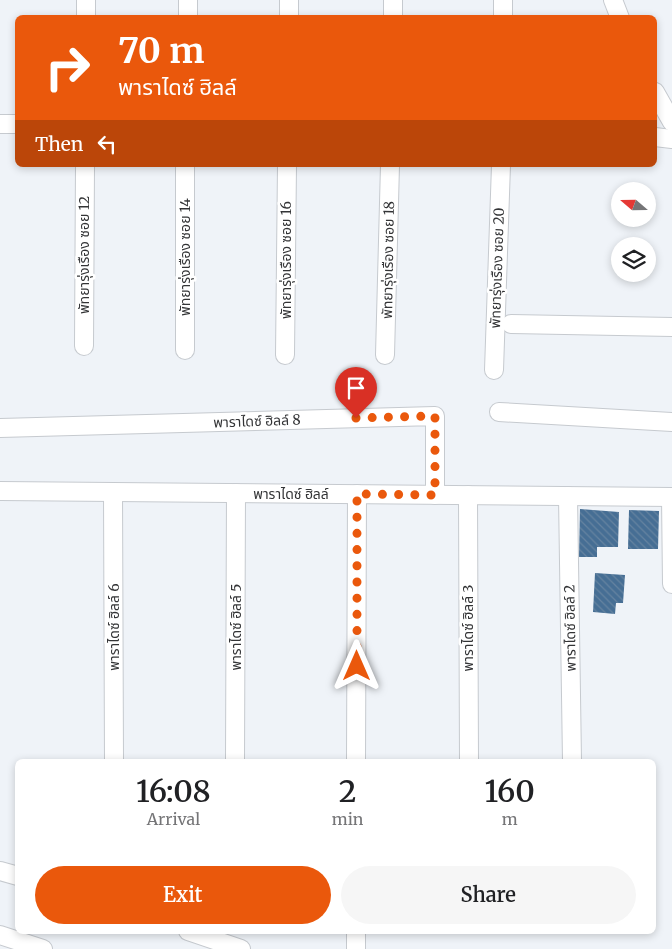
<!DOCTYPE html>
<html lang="en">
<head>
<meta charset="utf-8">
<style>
	:root { --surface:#fff; --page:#f6f6f6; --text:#202124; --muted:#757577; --accent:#ea580c }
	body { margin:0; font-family:Merriweather,"Noto Sans Thai",serif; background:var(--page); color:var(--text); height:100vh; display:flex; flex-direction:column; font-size:19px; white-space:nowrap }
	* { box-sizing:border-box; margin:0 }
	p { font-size:16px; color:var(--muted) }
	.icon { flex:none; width:28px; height:28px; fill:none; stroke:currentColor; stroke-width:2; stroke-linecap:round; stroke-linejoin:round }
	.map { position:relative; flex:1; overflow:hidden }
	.details { position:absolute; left:15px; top:759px; width:641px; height:175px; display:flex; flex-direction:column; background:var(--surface); border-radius:8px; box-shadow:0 2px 8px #0003 }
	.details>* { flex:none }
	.hud { position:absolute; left:15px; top:15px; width:642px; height:152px; border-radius:8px; box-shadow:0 2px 8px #0003; background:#ea580c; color:#fff; overflow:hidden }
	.needle { width:32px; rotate:290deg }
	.fabs { position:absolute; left:611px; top:182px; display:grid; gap:10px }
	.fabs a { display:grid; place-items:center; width:45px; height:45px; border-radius:50%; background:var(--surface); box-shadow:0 2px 8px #0003; font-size:25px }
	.pin { position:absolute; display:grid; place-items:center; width:42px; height:42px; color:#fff; margin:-51px -21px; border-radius:50% 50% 50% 0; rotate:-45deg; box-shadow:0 0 5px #0007 }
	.pin .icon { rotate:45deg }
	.me { position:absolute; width:55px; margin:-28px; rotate:0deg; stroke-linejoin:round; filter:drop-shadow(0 0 4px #0008) }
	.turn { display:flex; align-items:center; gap:18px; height:105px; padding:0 20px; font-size:22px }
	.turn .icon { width:65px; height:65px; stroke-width:2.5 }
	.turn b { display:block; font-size:35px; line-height:42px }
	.then { display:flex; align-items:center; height:48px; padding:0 20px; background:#0003; gap:10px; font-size:19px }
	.eta { display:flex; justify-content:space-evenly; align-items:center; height:85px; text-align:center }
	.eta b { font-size:30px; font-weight:600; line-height:35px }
	.action { display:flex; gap:10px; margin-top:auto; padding:10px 20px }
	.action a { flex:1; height:58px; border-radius:30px; background:var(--accent); color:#fff; font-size:20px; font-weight:600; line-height:58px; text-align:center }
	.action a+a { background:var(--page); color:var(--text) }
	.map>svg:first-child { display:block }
	.building { fill:url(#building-back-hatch) }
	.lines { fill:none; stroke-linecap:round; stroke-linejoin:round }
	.minor-casing { stroke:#c6cacf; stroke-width:20 }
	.minor { stroke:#fff; stroke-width:18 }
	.route { stroke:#ea580c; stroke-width:9; stroke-dasharray:0 16.2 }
	.labels { text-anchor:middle; stroke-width:5; stroke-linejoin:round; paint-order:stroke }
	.street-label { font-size:14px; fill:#333436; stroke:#fff }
</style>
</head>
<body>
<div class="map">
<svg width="672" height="949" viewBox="0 0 672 949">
	<defs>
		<pattern id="building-back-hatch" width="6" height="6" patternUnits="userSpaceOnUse" patternTransform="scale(1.25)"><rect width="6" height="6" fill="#466e94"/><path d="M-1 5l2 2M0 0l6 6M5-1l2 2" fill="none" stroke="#6583a0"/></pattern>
	</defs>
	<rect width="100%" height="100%" fill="#eff3f8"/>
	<g class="building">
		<path d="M580,509L619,512L618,547H597V557H579Z"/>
		<path d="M629,510L659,511L658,549H628Z"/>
		<path d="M595,573L625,575L623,603H616L615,614L593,612Z"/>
	</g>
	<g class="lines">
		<g class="minor-casing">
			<g id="minor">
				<path d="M613,0L620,18"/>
				<path d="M86,18V0"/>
				<path d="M188,18V0"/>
				<path d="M289,18V0"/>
				<path d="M393,18V0"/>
				<path d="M503,18V0"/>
				<path d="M655,92L672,122"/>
				<path d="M0,124H18"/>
				<path d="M655,137L672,139"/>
				<path d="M511,324L672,327"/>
				<path d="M84,346L85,165"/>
				<path d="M185,350V165"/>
				<path d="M285,355L287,165"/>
				<path d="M385,355L390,165"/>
				<path d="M494,370L501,165"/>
				<path d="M499,412L672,422"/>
				<path d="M0,428L435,416V495"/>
				<path d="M0,491L672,497"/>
				<path d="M113,492L114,761"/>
				<path d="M468,495L469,761"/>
				<path d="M568,496L572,761"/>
				<path d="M671,497L672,584"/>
				<path d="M235,761L236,493"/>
				<path d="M356,761L357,494"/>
				<path d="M0,871L18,876"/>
				<path d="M188,931L241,949"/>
				<path d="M0,935L43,949"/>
				<path d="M356,949V931"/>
			</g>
		</g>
		<use href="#minor" class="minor"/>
	</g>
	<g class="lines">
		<path class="route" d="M356,418L435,416V495L357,494V666"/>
	</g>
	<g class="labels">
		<g class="street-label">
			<text transform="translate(84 255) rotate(-90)" y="5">พัทยารุ่งเรือง ซอย 12</text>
			<text transform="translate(185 257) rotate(-90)" y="5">พัทยารุ่งเรือง ซอย 14</text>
			<text transform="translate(286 260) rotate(-90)" y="5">พัทยารุ่งเรือง ซอย 16</text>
			<text transform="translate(388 260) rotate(-89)" y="5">พัทยารุ่งเรือง ซอย 18</text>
			<text transform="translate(497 268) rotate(-88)" y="5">พัทยารุ่งเรือง ซอย 20</text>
			<text transform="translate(257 421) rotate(-2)" y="5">พาราไดซ์ ฮิลล์ 8</text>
			<text x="291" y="499">พาราไดซ์ ฮิลล์</text>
			<text transform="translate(114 627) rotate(-90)" y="5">พาราไดซ์ ฮิลล์ 6</text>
			<text transform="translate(236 627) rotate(-90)" y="5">พาราไดซ์ ฮิลล์ 5</text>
			<text transform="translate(468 628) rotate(-90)" y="5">พาราไดซ์ ฮิลล์ 3</text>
			<text transform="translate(570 628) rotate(-91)" y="5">พาราไดซ์ ฮิลล์ 2</text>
		</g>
	</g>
</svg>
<div class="fabs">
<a><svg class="needle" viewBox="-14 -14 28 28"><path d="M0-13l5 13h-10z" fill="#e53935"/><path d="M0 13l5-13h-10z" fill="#757577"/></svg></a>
<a><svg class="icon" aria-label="layers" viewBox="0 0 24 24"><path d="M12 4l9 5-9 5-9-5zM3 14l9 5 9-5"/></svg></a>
</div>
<div class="pin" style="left:356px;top:418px;background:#d93025"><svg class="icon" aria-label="arrive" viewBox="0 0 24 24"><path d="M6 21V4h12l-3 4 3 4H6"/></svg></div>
<svg class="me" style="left:357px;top:666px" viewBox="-20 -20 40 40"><path d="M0-17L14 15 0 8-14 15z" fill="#ea580c" stroke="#fff" stroke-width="4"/></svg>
<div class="hud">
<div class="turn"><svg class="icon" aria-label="right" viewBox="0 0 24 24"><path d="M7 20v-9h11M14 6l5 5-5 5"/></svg><div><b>70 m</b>พาราไดซ์ ฮิลล์</div></div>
<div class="then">Then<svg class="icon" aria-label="left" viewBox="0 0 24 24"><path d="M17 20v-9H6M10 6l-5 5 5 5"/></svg></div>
</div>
<section class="details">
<div class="eta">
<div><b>16:08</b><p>Arrival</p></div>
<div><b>2</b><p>min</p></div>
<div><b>160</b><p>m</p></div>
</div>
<div class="action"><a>Exit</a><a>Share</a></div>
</section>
</div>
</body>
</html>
